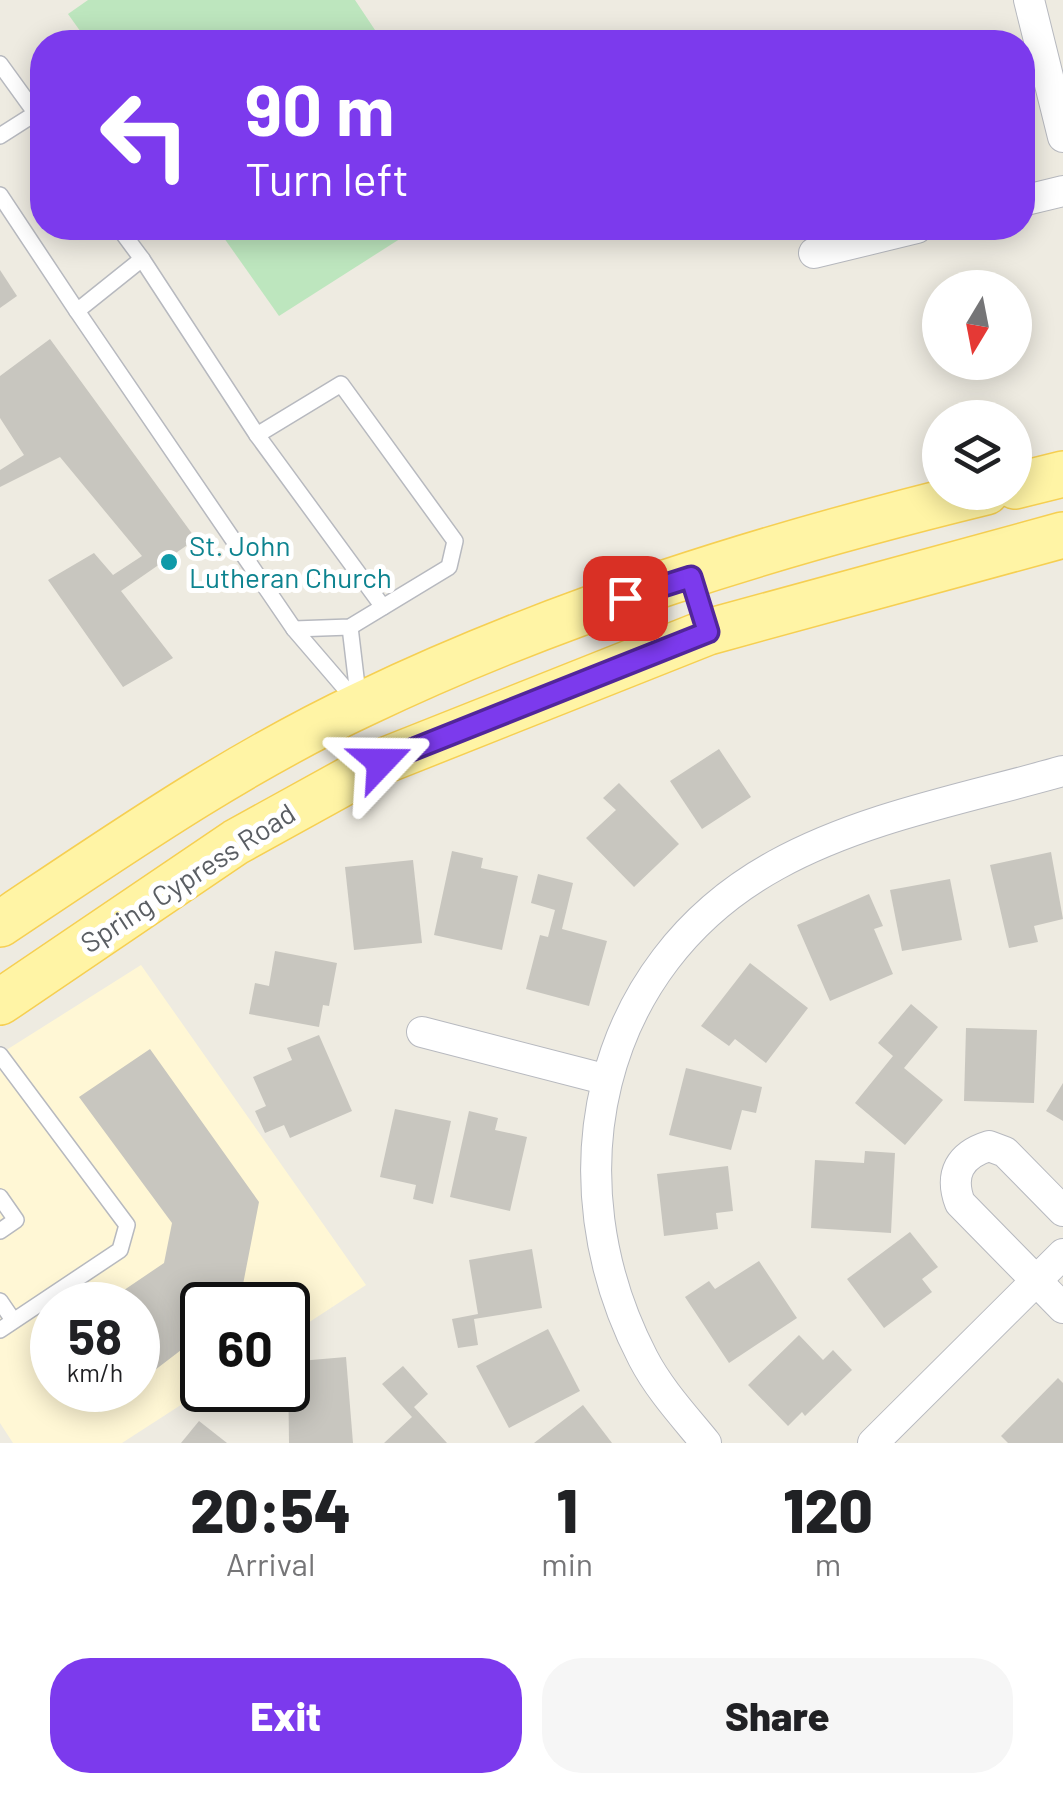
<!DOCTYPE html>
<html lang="en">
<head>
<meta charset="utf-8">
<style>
	:root { --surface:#fff; --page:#f6f6f6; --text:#202124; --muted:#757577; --accent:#7c3aed }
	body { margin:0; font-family:Barlow,sans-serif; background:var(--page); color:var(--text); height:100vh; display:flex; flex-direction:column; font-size:38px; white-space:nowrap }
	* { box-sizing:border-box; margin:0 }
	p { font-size:32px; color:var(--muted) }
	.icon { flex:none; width:55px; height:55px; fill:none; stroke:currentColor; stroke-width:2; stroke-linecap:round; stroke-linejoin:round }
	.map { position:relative; height:1443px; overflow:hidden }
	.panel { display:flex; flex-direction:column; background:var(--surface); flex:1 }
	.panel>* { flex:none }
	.banner { position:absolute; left:30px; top:30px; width:1005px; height:210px; border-radius:40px; box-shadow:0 5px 25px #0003; background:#7c3aed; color:#fff; overflow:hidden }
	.needle { width:65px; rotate:190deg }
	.tools { position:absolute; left:922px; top:270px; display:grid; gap:20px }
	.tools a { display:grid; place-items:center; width:110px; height:110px; border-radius:50%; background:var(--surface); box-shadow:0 5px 25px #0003; font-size:50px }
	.speed { position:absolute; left:30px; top:1282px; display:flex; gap:20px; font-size:50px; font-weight:700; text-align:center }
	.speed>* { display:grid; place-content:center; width:130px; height:130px; border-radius:50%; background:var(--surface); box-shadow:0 5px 25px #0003; line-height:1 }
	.speed small { font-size:25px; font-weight:400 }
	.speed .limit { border:5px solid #111; border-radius:15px; background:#fff; color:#111 }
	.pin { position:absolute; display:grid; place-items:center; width:85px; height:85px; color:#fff; margin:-42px; border-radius:20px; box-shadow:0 5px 15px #0006 }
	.me { position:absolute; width:110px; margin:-55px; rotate:67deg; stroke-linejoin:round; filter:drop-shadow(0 0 8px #0008) }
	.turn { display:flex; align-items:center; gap:35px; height:210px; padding:0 50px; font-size:45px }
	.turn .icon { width:130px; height:130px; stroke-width:2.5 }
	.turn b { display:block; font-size:70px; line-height:85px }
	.eta { display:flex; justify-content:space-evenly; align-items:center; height:170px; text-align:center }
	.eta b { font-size:60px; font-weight:800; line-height:70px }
	.cta { display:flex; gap:20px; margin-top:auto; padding:20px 50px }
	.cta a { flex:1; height:115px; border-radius:40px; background:var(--accent); color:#fff; font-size:40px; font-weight:800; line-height:115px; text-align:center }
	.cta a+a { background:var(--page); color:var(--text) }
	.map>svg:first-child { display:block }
	.commercial { fill:#fff7d5; fill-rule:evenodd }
	.green { fill:#bde6be }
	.building { fill:#c8c6bf }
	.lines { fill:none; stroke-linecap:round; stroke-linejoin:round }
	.service-casing { stroke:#b7b9bf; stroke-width:18 }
	.minor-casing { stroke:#b7b9bf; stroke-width:32 }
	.primary-casing { stroke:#f6cf52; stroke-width:48 }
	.service { stroke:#fff; stroke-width:15 }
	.minor { stroke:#fff; stroke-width:30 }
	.primary { stroke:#fff4a5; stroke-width:45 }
	.route-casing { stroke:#51269a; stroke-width:25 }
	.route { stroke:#7c3aed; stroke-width:18 }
	.culture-dot { fill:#0f9aa8; stroke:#fff; stroke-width:4 }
	.labels { text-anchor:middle; stroke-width:10; stroke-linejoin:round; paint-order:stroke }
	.culture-label { font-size:28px; fill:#0d838f; stroke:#fff; text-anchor:start }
	.street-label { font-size:28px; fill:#5a5e63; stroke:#fff }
</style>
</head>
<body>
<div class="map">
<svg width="1063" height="1443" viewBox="0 0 1063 1443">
	<rect width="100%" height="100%" fill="#eeebe1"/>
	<path class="commercial" d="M141,965L366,1285L288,1336V1305H202L204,1390L122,1443H13L0,1423V1054ZM52,1305H138V1390H52Z"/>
	<g class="green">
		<path d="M88,0H355L383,42H88L68,14Z"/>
		<path d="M217,228H417L279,316Z"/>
	</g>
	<g class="building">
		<path d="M0,270L17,296L0,308Z"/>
		<path d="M50,339L196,539L121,591L173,658L123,687L48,580L94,553L113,575L142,556L60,457L0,487V470L24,455L0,418V376Z"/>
		<path d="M719,749L751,797L702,829L670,781Z"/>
		<path d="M619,783L679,844L634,887L586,838L616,810L603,798Z"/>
		<path d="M452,851L483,858L481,868L518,876L502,950L434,935Z"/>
		<path d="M1051,852L1063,919L1034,926L1038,942L1009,948L990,865Z"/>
		<path d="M413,860L422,943L354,950L345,867Z"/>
		<path d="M538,874L573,883L562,929L607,941L589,1006L526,989L540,935L548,937L555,910L531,903Z"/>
		<path d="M950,879L962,940L902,951L890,890Z"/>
		<path d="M869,894L883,926L874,929L893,974L830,1001L797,925Z"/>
		<path d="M275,951L337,963L329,1006L323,1005L319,1027L249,1014L255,983L269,986Z"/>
		<path d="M750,963L808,1008L766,1063L735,1039L729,1046L701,1026Z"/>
		<path d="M911,1004L938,1027L904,1068L943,1100L905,1145L855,1103L893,1056L878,1043Z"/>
		<path d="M966,1028L1037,1030L1034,1103L964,1101Z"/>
		<path d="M319,1035L352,1111L290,1138L284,1125L265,1133L255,1111L266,1106L253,1077L292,1060L287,1048Z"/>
		<path d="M150,1049L259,1202L239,1305H202V1334L138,1383V1305H102L164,1263L172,1223L79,1097Z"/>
		<path d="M686,1068L762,1087L756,1113L742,1110L731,1150L669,1135Z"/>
		<path d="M1063,1083V1121L1046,1111Z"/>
		<path d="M395,1109L451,1121L433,1204L413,1199L416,1185L380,1177Z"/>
		<path d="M469,1111L498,1118L495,1130L527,1137L510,1211L450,1197Z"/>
		<path d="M865,1151L895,1153L891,1233L811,1228L815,1160L864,1163Z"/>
		<path d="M728,1166L733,1211L716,1213L718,1229L664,1236L657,1174Z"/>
		<path d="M910,1232L938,1267L922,1279L932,1292L884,1328L847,1279Z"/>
		<path d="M532,1249L542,1308L474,1319L478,1345L458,1348L452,1319L478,1314L469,1260Z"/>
		<path d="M759,1261L797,1318L729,1363L685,1297L709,1281L715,1289Z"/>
		<path d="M548,1329L580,1391L509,1428L476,1366Z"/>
		<path d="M799,1335L823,1360L833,1350L852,1370L805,1416L802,1412L788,1426L748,1385Z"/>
		<path d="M346,1357L353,1443H289L288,1362Z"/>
		<path d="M403,1366L428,1394L414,1407L447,1443H384L412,1417L382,1384Z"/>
		<path d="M1058,1378L1063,1383V1443H1008L1001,1436Z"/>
		<path d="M82,1390H128L99,1412Z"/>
		<path d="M583,1405L612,1443H534Z"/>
		<path d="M199,1421L227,1443H181Z"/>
	</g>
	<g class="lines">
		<g class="service-casing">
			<g id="service">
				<path d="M0,64L42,122"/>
				<path d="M0,136L36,113"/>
				<path d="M0,195L77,311"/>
				<path d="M119,228L142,259"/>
				<path d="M257,435L341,384L455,541L449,567L350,627L294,629"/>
				<path d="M350,627L359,703"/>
				<path d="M355,700L294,629L77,311L142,259L257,435L383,607"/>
				<path d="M0,1055L127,1225L120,1250L0,1330"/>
				<path d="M0,1197L16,1220L0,1231"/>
				<path d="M0,1301L13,1320"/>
			</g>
		</g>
		<g class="minor-casing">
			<g id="minor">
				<path d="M1029,0L1063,137"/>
				<path d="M1022,201L1063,191"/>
				<path d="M814,253L917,228"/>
				<path d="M422,1032L604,1079"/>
				<path d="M1063,1211L1005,1152L989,1146C960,1155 949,1174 960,1203L1063,1308"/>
				<path d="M706,1443C684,1416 659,1389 643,1358C551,1181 594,965 776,865C863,817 968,798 1063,771"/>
				<path d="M873,1443L1063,1254"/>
			</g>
		</g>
		<g class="primary-casing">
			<g id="primary">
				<path d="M1015,486L1063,474"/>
				<path d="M0,924C117,846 235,764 363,704C561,609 773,544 986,492"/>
				<path d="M0,1002L236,842L381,762L708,632L1063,535"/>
			</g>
		</g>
		<use href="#service" class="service"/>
		<use href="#minor" class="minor"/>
		<use href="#primary" class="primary"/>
	</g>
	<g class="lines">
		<g class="route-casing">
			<path id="route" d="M381,762L708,632L691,577L625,598"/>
		</g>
		<use href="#route" class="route"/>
	</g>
	<circle class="culture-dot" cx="169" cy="562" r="10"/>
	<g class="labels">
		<g class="culture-label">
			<text x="189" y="556">St. John<tspan x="189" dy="32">Lutheran Church</tspan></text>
		</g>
		<g class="street-label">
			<text transform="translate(188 878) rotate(-33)" y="10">Spring Cypress Road</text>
		</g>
	</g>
</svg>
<div class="tools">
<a><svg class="needle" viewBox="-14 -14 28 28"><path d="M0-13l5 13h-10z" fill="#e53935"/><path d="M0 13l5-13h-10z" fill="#757577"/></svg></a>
<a><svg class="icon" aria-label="layers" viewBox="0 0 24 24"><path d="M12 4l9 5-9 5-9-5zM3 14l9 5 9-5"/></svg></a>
</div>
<div class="speed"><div>58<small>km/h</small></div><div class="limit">60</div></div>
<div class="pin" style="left:625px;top:598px;background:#d93025"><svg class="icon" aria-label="arrive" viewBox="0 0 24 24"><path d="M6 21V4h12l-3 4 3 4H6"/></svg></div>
<svg class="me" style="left:381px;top:762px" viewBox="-20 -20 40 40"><path d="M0-17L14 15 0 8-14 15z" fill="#7c3aed" stroke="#fff" stroke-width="4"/></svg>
<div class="banner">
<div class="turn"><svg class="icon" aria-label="left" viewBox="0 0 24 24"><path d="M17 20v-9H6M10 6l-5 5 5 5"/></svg><div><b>90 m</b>Turn left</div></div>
</div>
</div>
<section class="panel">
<div class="eta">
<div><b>20:54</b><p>Arrival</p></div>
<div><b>1</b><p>min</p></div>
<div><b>120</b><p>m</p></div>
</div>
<div class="cta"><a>Exit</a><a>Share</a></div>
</section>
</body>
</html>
